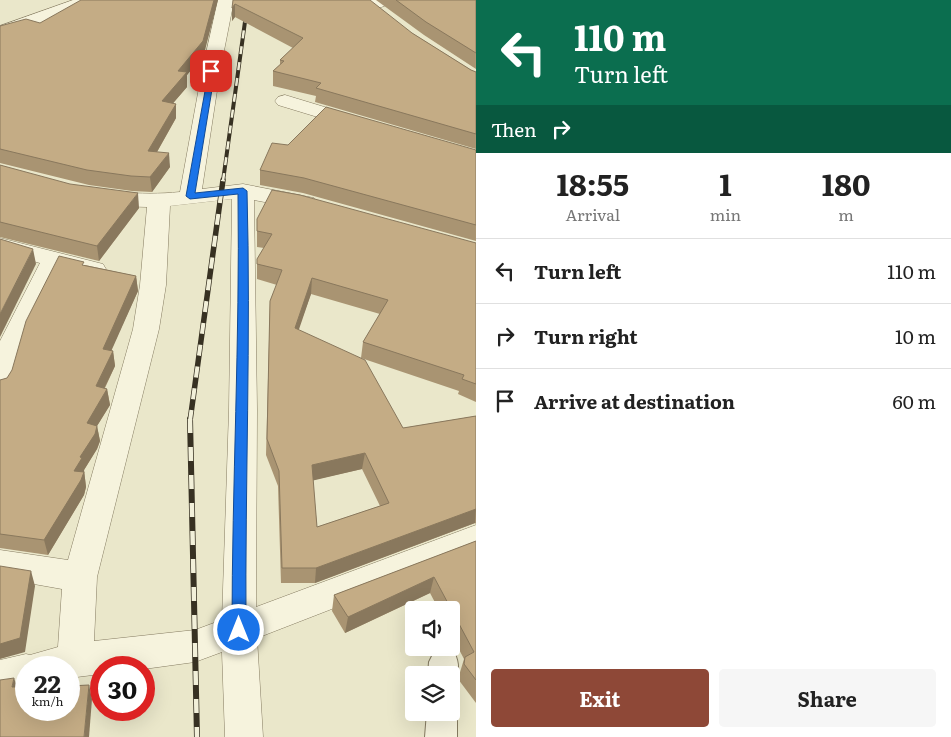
<!DOCTYPE html>
<html lang="en">
<head>
<meta charset="utf-8">
<style>
	:root { --surface:#fff; --page:#f6f6f6; --text:#222; --muted:#767676; --line:#e0e0e0; --accent:#8e4837 }
	body { margin:0; font-family:Literata,serif; background:var(--page); color:var(--text); height:100vh; display:flex; flex-direction:column; font-size:19px; white-space:nowrap }
	* { box-sizing:border-box; margin:0 }
	p { font-size:16px; color:var(--muted) }
	.icon { flex:none; width:28px; height:28px; fill:none; stroke:currentColor; stroke-width:2; stroke-linecap:round; stroke-linejoin:round }
	.map { position:relative; flex:1; overflow:hidden }
	.drawer { display:flex; flex-direction:column; background:var(--surface); width:475px }
	.drawer>* { flex:none }
	.hud { background:#0b6e4f; color:#fff; overflow:hidden }
	.controls { position:absolute; left:405px; top:601px; display:grid; gap:10px }
	.controls a { display:grid; place-items:center; width:55px; height:55px; border-radius:5px; background:var(--surface); box-shadow:0 5px 20px #0002; font-size:25px }
	.speed { position:absolute; left:15px; top:656px; display:flex; gap:10px; font-size:25px; font-weight:700; text-align:center }
	.speed>* { display:grid; place-content:center; width:65px; height:65px; border-radius:50%; background:var(--surface); box-shadow:0 5px 20px #0002; line-height:1 }
	.speed small { font-size:12px; font-weight:400 }
	.speed .limit { border:8px solid #d22; background:#fff; color:#111 }
	.pin { position:absolute; display:grid; place-items:center; width:42px; height:42px; color:#fff; margin:-21px; border-radius:10px; box-shadow:0 2px 8px #0006 }
	.me { position:absolute; width:55px; margin:-28px; rotate:0deg; stroke-linejoin:round; filter:drop-shadow(0 0 4px #0008) }
	.turn { display:flex; align-items:center; gap:18px; height:105px; padding:0 15px; font-size:22px }
	.turn .icon { width:65px; height:65px; stroke-width:2.5 }
	.turn b { display:block; font-size:35px; line-height:42px }
	.then { display:flex; align-items:center; height:48px; padding:0 15px; background:#0003; gap:10px; font-size:19px }
	.eta { display:flex; justify-content:space-evenly; align-items:center; height:85px; text-align:center }
	.eta b { font-size:30px; font-weight:700; line-height:35px }
	.cta { display:flex; gap:10px; margin-top:auto; padding:10px 15px }
	.cta a { flex:1; height:58px; border-radius:5px; background:var(--accent); color:#fff; font-size:20px; font-weight:700; line-height:58px; text-align:center }
	.cta a+a { background:var(--page); color:var(--text) }
	ul { padding:0; list-style:none }
	li { display:flex; align-items:center; gap:15px; height:65px; padding:0 15px; border-top:1px solid var(--line) }
	li div { flex:1 }
	li b { display:block; font-size:19px }
	li em { font-style:normal }
	main { display:flex; flex:1; min-height:0 }
	.map>svg:first-child { display:block }
	.lines { fill:none; stroke-linecap:round; stroke-linejoin:round }
	.service-casing { stroke:#857b61; stroke-width:2 }
	.minor-casing { stroke:#857b61; stroke-width:1 }
	.service { fill:#f6f3dd; fill-rule:evenodd }
	.minor { fill:#f6f3dd; fill-rule:evenodd }
	.rail-far2-casing { stroke:#373122; stroke-width:4 }
	.rail-far1-casing { stroke:#373122; stroke-width:5.5 }
	.rail-casing { stroke:#373122; stroke-width:6 }
	.rail-far2 { stroke:#f2f0d9; stroke-width:2.5; stroke-dasharray:8; stroke-linecap:butt }
	.rail-far1 { stroke:#f2f0d9; stroke-width:4; stroke-dasharray:11; stroke-linecap:butt }
	.rail { stroke:#f2f0d9; stroke-width:4.5; stroke-dasharray:14; stroke-linecap:butt }
	.wall { fill:#a99472; fill-rule:evenodd }
	.shaded-wall { fill:#89785d }
	.building { fill:#c4ac85; stroke:#89785d; fill-rule:evenodd }
	.route { fill:#1a73e8; stroke:#114b97 }
</style>
</head>
<body>
<main>
<div class="map">
<svg width="476" height="737" viewBox="0 0 476 737">
	<rect width="100%" height="100%" fill="#eae7ca"/>
	<g class="lines">
		<g class="service-casing">
			<g id="service">
				<path d="M444,648L454,652C460,664 459,673 454,685L451,686V675H428L429,662L434,652Z"/>
				<path d="M451,701L457,712V737H425L427,712H451Z"/>
			</g>
		</g>
		<g class="minor-casing">
			<g id="minor">
				<path d="M73,0H97L95,4L0,37V26Z"/>
				<path d="M218,0H234L220,71L202,189L243,184L314,198L317,203L314,208L306,210L254,200L257,410L256,607L476,525V553L257,638L263,737H225L222,652L195,662L144,669L101,668V674L69,678V668H26V688L0,694V660L26,654L30,655L58,647L62,589L0,578V550L68,560L133,329L140,285L147,207L117,206L93,201L90,196L93,191C103,189 110,192 120,192C140,194 160,194 180,192L202,71ZM232,199L229,410L222,620L195,630L94,641L97,577L159,329L166,285L170,206Z"/>
				<path d="M366,0H393C388,7 370,11 361,9L359,5L361,1Z"/>
				<path d="M285,95L364,119L367,123L364,127L357,129L278,105L275,101L278,97Z"/>
				<path d="M0,238L103,264L106,269L103,274L94,277L61,268L28,336L14,385L10,392L0,395V341L40,263L0,252Z"/>
			</g>
		</g>
		<use href="#service" class="service"/>
		<use href="#minor" class="minor"/>
		<g class="rail-far2-casing">
			<path id="rail-far2" d="M223,181L248,0"/>
		</g>
		<g class="rail-far1-casing">
			<path id="rail-far1" d="M190,421L223,180"/>
		</g>
		<g class="rail-casing">
			<path id="rail" d="M190,419L197,737"/>
		</g>
		<use href="#rail-far2" class="rail-far2"/>
		<use href="#rail-far1" class="rail-far1"/>
		<use href="#rail" class="rail"/>
	</g>
	<g class="wall">
		<path d="M233,0L412,33L471,70L476,72V149L315,102L316,96L273,86V71L280,65V60L293,48L235,17L232,21Z"/>
		<path d="M376,0H476V69L424,35Z"/>
		<path d="M40,23L204,54L187,75V87L173,103L176,104V118L157,152L170,167L152,192L132,191L89,185L0,163V26Z"/>
		<path d="M288,145L476,150V241L303,193L260,185V170Z"/>
		<path d="M0,165L139,208L99,261L0,237Z"/>
		<path d="M257,219L476,243V402L458,394L459,391L361,358L363,342L380,314L311,294L298,330L403,428L476,416V524L475,523L315,583H281L278,486L266,455L270,301L277,285L257,279V259L264,248L257,247ZM362,469L380,506L317,527L313,480Z"/>
		<path d="M85,265L136,276L138,291L111,350L113,351L115,366L105,388L107,389L110,405L97,426L100,441L97,449L84,470L86,487L84,495L48,555L0,548V380L7,378Z"/>
		<path d="M476,541V703L458,679L464,659L451,634V610H439L430,593L345,633L332,611L334,595Z"/>
	</g>
	<g class="shaded-wall">
		<path d="M214,0H218L204,54L187,75V87L163,115L162,101Z"/>
		<path d="M235,4V17L232,21V8Z"/>
		<path d="M176,104V118L149,166L148,151Z"/>
		<path d="M169,153L170,167L152,192L150,177Z"/>
		<path d="M138,193L139,208L99,261L97,246Z"/>
		<path d="M33,249L36,264L0,337V314Z"/>
		<path d="M136,276L138,291L105,365L103,349Z"/>
		<path d="M312,278L311,294L294,344L295,328Z"/>
		<path d="M113,351L115,366L98,401L96,386Z"/>
		<path d="M107,389L110,405L97,426L100,441L97,449L84,470L86,487L84,495L48,555L44,540L80,457L87,423Z"/>
		<path d="M365,453L362,469L311,481L312,465Z"/>
		<path d="M476,509L475,523L315,583L316,568Z"/>
		<path d="M31,571L35,586L25,652L0,659V644Z"/>
		<path d="M434,577L430,593L345,633L348,617Z"/>
		<path d="M14,678L19,692L12,687Z"/>
		<path d="M89,685L92,699L89,737H84Z"/>
	</g>
	<g class="building">
		<path d="M81,0H214L203,41L178,71L187,72L162,101L176,104L148,151L169,153L150,177L131,176L87,170L0,149V26L26,19L40,23Z"/>
		<path d="M233,0H370L412,33L471,70L476,72V134L316,88L321,83L273,71L284,61L280,60L303,38L235,4L232,8Z"/>
		<path d="M396,0H476V53L426,22Z"/>
		<path d="M326,107L476,150V225L304,178L260,170L272,143L288,145Z"/>
		<path d="M0,165L70,184L138,193L97,246L0,222Z"/>
		<path d="M272,190L300,195L476,243V384L462,379L464,375L363,342L388,300L312,278L295,328L365,360L403,428L476,416V509L316,568H282L279,471L267,439L270,301L282,270L257,264V259L272,234L257,231V219ZM365,453L389,503L317,527L312,465Z"/>
		<path d="M0,239L33,249L0,314Z"/>
		<path d="M59,256L84,262L82,265L136,276L103,349L113,351L96,386L107,389L87,423L97,426L95,434L80,457L82,458L74,471L84,472L81,480L44,540L0,534V380L7,378L12,370L26,321Z"/>
		<path d="M476,541V680L464,664L465,657L474,652L434,577L348,617L334,595Z"/>
		<path d="M0,566L31,571L20,638L0,644Z"/>
		<path d="M14,678L12,687H26V710H69V686L89,685L84,737H0V680Z"/>
	</g>
	<path class="route" d="M209,69L215,71L195,193L243,188L247,191C251,337 245,483 246,630L244,634L239,636L234,634L232,630C232,484 240,339 238,194L190,199L186,196Z"/>
</svg>
<div class="controls">
<a><svg class="icon" aria-label="sound" viewBox="0 0 24 24"><path d="M4 9h4l5-4v14l-5-4H4zM17 9q2 3 0 6"/></svg></a>
<a><svg class="icon" aria-label="layers" viewBox="0 0 24 24"><path d="M12 4l9 5-9 5-9-5zM3 14l9 5 9-5"/></svg></a>
</div>
<div class="speed"><div>22<small>km/h</small></div><div class="limit">30</div></div>
<div class="pin" style="left:211px;top:71px;background:#d93025"><svg class="icon" aria-label="arrive" viewBox="0 0 24 24"><path d="M6 21V4h12l-3 4 3 4H6"/></svg></div>
<svg class="me" style="left:239px;top:630px" viewBox="-20 -20 40 40"><circle r="17" fill="#1a73e8" stroke="#fff" stroke-width="3"/><path d="M0-11L8 9 0 5-8 9z" fill="#fff"/></svg>
</div>
<section class="drawer">
<div class="hud">
<div class="turn"><svg class="icon" aria-label="left" viewBox="0 0 24 24"><path d="M17 20v-9H6M10 6l-5 5 5 5"/></svg><div><b>110 m</b>Turn left</div></div>
<div class="then">Then<svg class="icon" aria-label="right" viewBox="0 0 24 24"><path d="M7 20v-9h11M14 6l5 5-5 5"/></svg></div>
</div>
<div class="eta">
<div><b>18:55</b><p>Arrival</p></div>
<div><b>1</b><p>min</p></div>
<div><b>180</b><p>m</p></div>
</div>
<ul>
<li><svg class="icon" aria-label="left" viewBox="0 0 24 24"><path d="M17 20v-9H6M10 6l-5 5 5 5"/></svg><div><b>Turn left</b></div><em>110 m</em></li>
<li><svg class="icon" aria-label="right" viewBox="0 0 24 24"><path d="M7 20v-9h11M14 6l5 5-5 5"/></svg><div><b>Turn right</b></div><em>10 m</em></li>
<li><svg class="icon" aria-label="arrive" viewBox="0 0 24 24"><path d="M6 21V4h12l-3 4 3 4H6"/></svg><div><b>Arrive at destination</b></div><em>60 m</em></li>
</ul>
<div class="cta"><a>Exit</a><a>Share</a></div>
</section>
</main>
</body>
</html>
